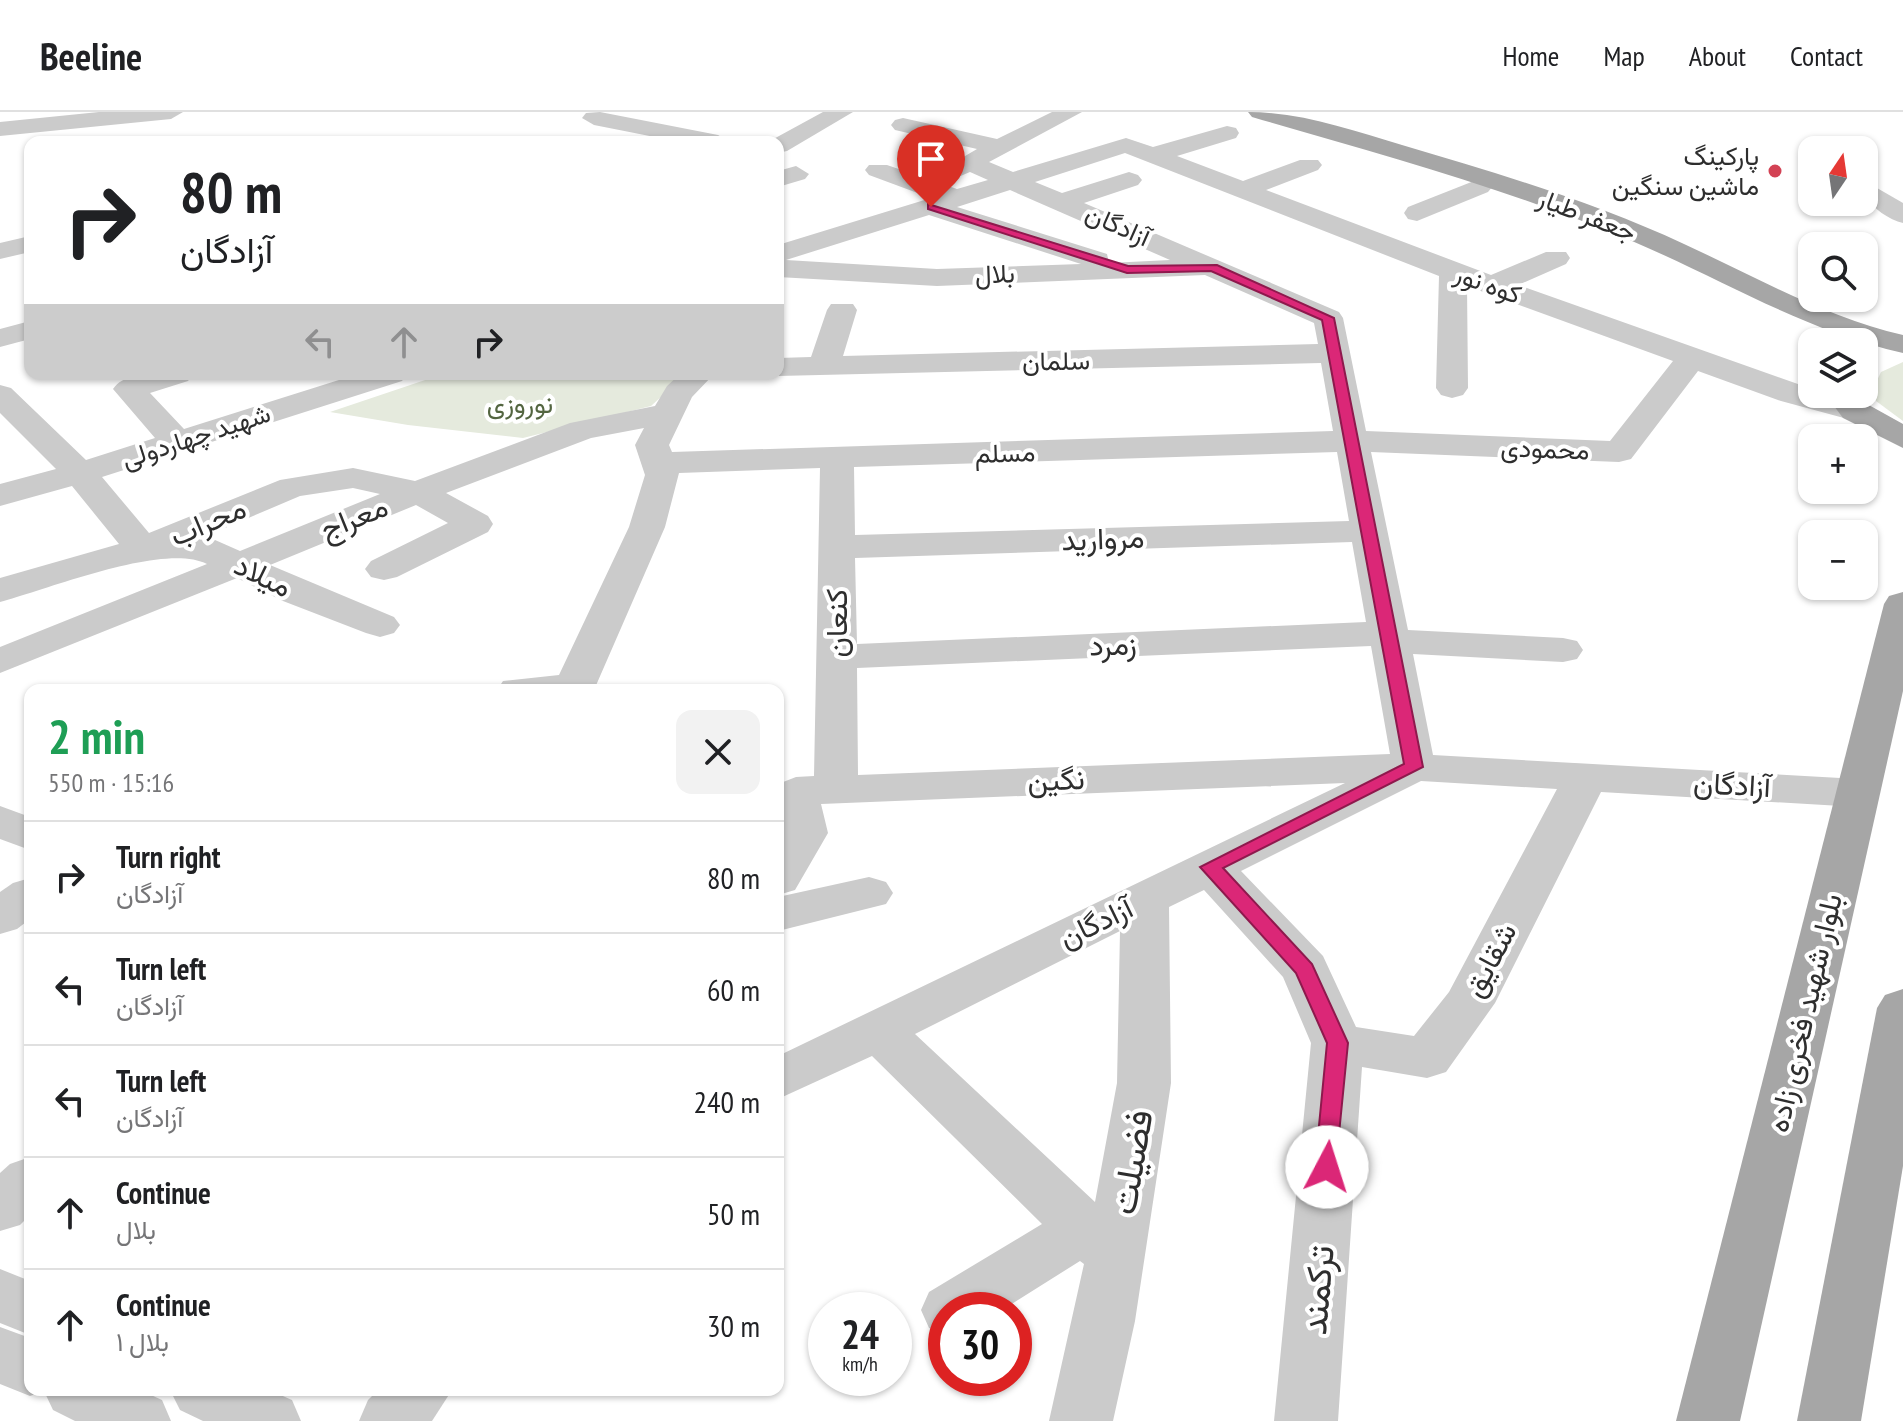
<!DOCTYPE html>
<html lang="en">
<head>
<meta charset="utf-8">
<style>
	:root { --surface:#fff; --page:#f2f2f2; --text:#202124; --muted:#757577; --line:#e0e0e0 }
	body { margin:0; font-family:"PT Sans Narrow",Vazirmatn,sans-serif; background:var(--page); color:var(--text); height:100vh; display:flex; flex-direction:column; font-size:30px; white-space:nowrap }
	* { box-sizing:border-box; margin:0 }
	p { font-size:26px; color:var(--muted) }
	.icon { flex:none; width:44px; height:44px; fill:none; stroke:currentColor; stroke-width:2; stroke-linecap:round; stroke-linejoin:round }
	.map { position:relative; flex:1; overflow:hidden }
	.sheet { position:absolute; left:24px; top:572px; width:760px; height:712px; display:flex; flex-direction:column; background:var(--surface); border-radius:16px; box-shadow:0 2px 6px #0004 }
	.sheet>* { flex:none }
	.guide { position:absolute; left:24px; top:24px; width:760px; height:244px; border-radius:16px; box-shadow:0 2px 6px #0004; background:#fff; color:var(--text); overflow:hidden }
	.needle { width:52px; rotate:13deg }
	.tools { position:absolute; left:1798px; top:24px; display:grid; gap:16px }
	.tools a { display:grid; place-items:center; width:80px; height:80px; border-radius:16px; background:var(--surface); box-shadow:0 2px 6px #0004; font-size:40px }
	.speed { position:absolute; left:808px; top:1180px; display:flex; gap:16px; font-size:40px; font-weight:700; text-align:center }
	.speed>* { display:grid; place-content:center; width:104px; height:104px; border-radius:50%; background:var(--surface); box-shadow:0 2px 6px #0004; line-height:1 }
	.speed small { font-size:20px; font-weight:400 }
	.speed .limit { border:12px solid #d22; background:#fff; color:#111 }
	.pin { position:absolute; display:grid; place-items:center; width:68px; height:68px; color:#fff; margin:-82px -34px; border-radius:50% 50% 50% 0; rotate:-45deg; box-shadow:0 0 8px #0007 }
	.pin .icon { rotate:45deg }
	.me { position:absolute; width:88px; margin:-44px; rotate:5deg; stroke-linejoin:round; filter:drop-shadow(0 0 6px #0008) }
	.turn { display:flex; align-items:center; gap:28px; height:168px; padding:0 24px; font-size:36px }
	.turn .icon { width:104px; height:104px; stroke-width:2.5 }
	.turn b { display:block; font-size:56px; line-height:68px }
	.lanes { display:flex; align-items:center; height:76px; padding:0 24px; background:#0003; justify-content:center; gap:40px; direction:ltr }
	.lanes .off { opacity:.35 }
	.round { display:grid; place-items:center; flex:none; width:84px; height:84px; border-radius:16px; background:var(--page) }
	.summary { display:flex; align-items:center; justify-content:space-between; height:136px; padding:0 24px }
	h1 { font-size:48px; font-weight:700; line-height:60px; color:#1e9e55 }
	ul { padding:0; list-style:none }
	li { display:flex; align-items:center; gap:24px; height:112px; padding:0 24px; border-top:2px solid var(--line) }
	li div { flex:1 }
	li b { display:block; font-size:30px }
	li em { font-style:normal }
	header { display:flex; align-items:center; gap:48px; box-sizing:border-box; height:112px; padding:0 40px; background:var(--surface); border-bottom:2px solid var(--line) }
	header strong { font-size:38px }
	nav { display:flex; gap:44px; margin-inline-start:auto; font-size:28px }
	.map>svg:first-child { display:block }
	.green { fill:#e5eadd }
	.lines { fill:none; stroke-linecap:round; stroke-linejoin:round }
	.minor { fill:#cbcbcb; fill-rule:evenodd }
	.major { fill:#a6a6a6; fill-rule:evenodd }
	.route { fill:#db2777; stroke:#8e194d; stroke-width:2 }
	.poi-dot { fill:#d34254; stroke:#fff; stroke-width:3 }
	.labels { text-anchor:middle; stroke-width:8; stroke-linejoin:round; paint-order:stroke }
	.far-poi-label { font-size:26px; fill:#2e2e2e; stroke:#fff; text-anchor:end }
	.far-street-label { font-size:26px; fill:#2e2e2e; stroke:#fff }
	.far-park-label { font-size:26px; fill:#536540; stroke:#fff }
	.street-label { font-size:30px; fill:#2e2e2e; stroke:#fff }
	.near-street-label { font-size:36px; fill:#2e2e2e; stroke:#fff }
</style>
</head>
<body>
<header>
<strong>Beeline</strong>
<nav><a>Home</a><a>Map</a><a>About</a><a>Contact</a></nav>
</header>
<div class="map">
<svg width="1903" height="1309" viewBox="0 0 1903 1309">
	<rect width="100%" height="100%" fill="#fff"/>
	<g class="green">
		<path d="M1903,250V309L1876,289L1872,279L1881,260Z"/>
		<path d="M443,262H686L651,294L523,326L408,313L330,300Z"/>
	</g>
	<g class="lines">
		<g class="minor">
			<path d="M99,0H183L171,7L0,24V10Z"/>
			<path d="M600,0L718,23L730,30H680L594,13L582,6L586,1Z"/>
			<path d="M823,0H853L787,39L778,41V30H768Z"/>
			<path d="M1052,0H1082L989,50L1013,60L1126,26L1153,35L1227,14L1236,16L1239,21L1236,26L1177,44L1243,69L1300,48H1318L1322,53L1318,58L1266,78L1491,163L1546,140H1566L1570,146L1566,152L1518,173L1812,277V282H1829L1867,292L1871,299L1867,306L1855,309L1781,289L1698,259L1631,347L1619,350L1371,340L1408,518L1563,526L1577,529L1583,538L1577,547L1563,550L1413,542L1433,643L1858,667L1874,671L1880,681L1874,691L1858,695L1601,680L1495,891L1446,960L1427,966L1362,955L1338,1309H1274L1311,931L1283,865L1204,778L1169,795L1171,971L1135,1209L1113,1309H1049L1084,1152L1080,1149L1002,1198H946V1222L929,1216L921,1198L929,1180L1042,1112L872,944L778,987V944L1345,671L821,692L828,721L795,778L778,783V728L782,721L778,672L796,665L814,664L820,356L679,361L665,415L594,578H497L503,569L559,563L629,415L645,363L635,333L644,316L591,326L446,381L488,404L493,412L488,420L397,465L384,468L371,465L365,457L371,449L448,411L416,393L270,453L394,505L400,513L394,521L380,525L366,521L283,489L237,466L0,561V535L207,452C164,430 49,477 0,490V466L119,432L72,374L0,394V372L56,357L0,301V273L11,276L86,348L155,326L113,277C128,255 170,262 193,262L188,269L150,281L184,317L358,262H407L402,269L102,365L149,421L280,368L353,356L415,369L570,311L655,294L667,274L680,262H714L692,285L669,333L672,340L1333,319L1321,251L778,264L768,262H778V246L811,245L827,198L831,192H853L857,198L843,244L1318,232L1314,211L1205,163L937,174L778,165V133L931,86L869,63L865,58L869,53H887L957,77L988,68L970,60L951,68L942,65L938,60L977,37L895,18L891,13L895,8L903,6L997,27ZM1125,41L1439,164L1436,276L1441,283L1452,286L1463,283L1468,276L1467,174L1673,249L1610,329L1366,319L1343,206L1339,200L1084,91L1138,73L1142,68L1138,63L1129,60L1062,81L1035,70ZM1010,78L1170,148L1109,151L1107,142L957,95ZM929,103L1081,152L937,157L786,148ZM1337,340L1349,409L855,423L854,355ZM353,376L380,382L240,439L206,424L300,384ZM1352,430L1366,510L857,532L855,446ZM1371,534L1390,642L858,663L857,556ZM1421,669L1557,677L1449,880L1414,924L1356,915L1323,844L1241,759ZM1120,819L1117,971L1095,1090L915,922Z"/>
			<path d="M796,54L809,62L805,67L778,75V59Z"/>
			<path d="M1479,67L1488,70L1492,75L1488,80L1417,109L1408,107L1404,101L1408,95Z"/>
			<path d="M1877,76L1903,91V111C1889,108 1873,96 1864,84L1868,78Z"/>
			<path d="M30,124V140L0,147V131Z"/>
			<path d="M30,209V227L0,235V217Z"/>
			<path d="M0,694L30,705V738L0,727Z"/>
			<path d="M869,765L886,770L893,781L886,792L778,819V785Z"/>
			<path d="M30,766V807L17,817L0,822V780L13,771Z"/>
			<path d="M30,1045V1103L20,1113L0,1119V1061L10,1052Z"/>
			<path d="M0,1157L30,1169V1223L0,1211Z"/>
			<path d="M0,1215L30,1226V1278H140L162,1288L171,1309H75L53,1298L44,1279L30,1284L0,1272Z"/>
			<path d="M170,1278H269L292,1288L301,1309H203L180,1298Z"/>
			<path d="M378,1278H452L432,1309H359L368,1288Z"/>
		</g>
		<g class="major">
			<path d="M1248,0C1302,0 1351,18 1402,33C1497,61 1594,90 1684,132C1756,165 1825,205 1903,223V241C1803,218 1726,169 1632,129C1509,77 1379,42 1252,5Z"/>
			<path d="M1825,282H1858L1867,292L1903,312V336L1843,306Z"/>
			<path d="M1903,480V579L1740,1309H1676L1884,492L1889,484Z"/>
			<path d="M1903,877V1054L1861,1309H1797L1877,896L1885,883Z"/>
		</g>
	</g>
	<path class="route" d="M928,92L1128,154L1217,153L1334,206L1423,655L1223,756L1312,852L1348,931L1335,1062H1319L1315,1055L1327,931L1296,861L1200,755L1404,652L1322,208L1211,159L1127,161L928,97Z"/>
	<circle class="poi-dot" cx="1775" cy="59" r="8"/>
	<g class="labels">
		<g class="far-poi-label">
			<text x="1759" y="53">پارکینگ<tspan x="1759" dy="30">ماشین سنگین</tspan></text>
		</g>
		<g class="far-street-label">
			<text transform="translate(1587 103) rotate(21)" y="9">جعفر طیار</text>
			<text transform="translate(1118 113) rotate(24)" y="9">آزادگان</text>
			<text transform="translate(995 162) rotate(-2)" y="9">بلال</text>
			<text transform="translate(1488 172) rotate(20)" y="9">کوه نور</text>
			<text transform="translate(1056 249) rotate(-1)" y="9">سلمان</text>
			<text transform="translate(196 324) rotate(-18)" y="9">شهید چهاردولی</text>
			<text transform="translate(1545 337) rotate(2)" y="9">محمودی</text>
			<text transform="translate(1005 341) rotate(-2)" y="9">مسلم</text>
		</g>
		<g class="far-park-label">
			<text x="520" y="301">نوروزی</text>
		</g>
		<g class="street-label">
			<text transform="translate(354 406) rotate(-22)" y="10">معراج</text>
			<text transform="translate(208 410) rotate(-23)" y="10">محراب</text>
			<text transform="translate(1103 427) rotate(-2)" y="10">مروارید</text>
			<text transform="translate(263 464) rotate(26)" y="10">میلاد</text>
			<text transform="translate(837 511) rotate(-90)" y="10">کنعان</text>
			<text transform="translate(1113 533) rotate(-2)" y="10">زمرد</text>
			<text transform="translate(1056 668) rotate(-2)" y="10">نگین</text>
			<text transform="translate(1732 673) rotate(3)" y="10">آزادگان</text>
			<text transform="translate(1096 811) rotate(-26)" y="10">آزادگان</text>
			<text transform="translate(1490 848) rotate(-62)" y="10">شقایق</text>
			<text transform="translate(1805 901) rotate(-77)" y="10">بلوار شهید فخری زاده</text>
		</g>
		<g class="near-street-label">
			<text transform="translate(1131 1050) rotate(-80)" y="13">فضیلت</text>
			<text transform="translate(1317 1178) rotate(-85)" y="13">ترکمند</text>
		</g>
	</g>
</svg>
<div class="tools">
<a><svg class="needle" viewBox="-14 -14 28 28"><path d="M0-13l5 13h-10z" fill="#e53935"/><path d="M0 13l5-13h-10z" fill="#757577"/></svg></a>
<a><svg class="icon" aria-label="search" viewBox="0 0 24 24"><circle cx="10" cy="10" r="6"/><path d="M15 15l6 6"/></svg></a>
<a><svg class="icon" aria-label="layers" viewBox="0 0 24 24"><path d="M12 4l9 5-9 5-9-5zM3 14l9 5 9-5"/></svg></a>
<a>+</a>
<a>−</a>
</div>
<div class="speed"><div>24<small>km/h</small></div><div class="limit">30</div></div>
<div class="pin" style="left:931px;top:95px;background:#d93025"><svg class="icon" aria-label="arrive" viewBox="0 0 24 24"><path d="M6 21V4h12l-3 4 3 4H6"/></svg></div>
<svg class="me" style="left:1327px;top:1055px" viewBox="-20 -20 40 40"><circle r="19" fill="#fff"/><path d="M0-13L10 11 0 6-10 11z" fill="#db2777"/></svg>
<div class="guide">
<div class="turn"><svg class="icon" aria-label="right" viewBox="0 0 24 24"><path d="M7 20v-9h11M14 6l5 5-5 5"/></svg><div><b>80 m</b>آزادگان</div></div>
<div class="lanes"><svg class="icon off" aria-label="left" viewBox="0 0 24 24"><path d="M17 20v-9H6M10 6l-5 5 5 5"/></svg><svg class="icon off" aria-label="ahead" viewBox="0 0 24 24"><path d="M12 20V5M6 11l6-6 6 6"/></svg><svg class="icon" aria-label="right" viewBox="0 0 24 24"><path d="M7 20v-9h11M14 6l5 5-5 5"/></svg></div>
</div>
<section class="sheet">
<div class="summary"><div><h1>2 min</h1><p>550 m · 15:16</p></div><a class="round"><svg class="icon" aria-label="close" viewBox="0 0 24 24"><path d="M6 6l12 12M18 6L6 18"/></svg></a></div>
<ul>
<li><svg class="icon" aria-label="right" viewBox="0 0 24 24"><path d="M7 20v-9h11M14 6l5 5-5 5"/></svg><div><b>Turn right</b><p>آزادگان</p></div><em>80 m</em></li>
<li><svg class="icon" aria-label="left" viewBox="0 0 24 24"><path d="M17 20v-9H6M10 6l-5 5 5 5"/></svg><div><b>Turn left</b><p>آزادگان</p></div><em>60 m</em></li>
<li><svg class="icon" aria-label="left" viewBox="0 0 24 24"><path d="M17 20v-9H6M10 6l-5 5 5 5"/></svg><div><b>Turn left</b><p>آزادگان</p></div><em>240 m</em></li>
<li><svg class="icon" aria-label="ahead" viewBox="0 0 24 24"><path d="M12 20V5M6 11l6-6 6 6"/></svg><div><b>Continue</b><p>بلال</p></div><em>50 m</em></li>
<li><svg class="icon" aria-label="ahead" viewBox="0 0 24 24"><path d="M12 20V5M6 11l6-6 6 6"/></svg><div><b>Continue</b><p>بلال ۱</p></div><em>30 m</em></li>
</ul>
</section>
</div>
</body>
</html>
